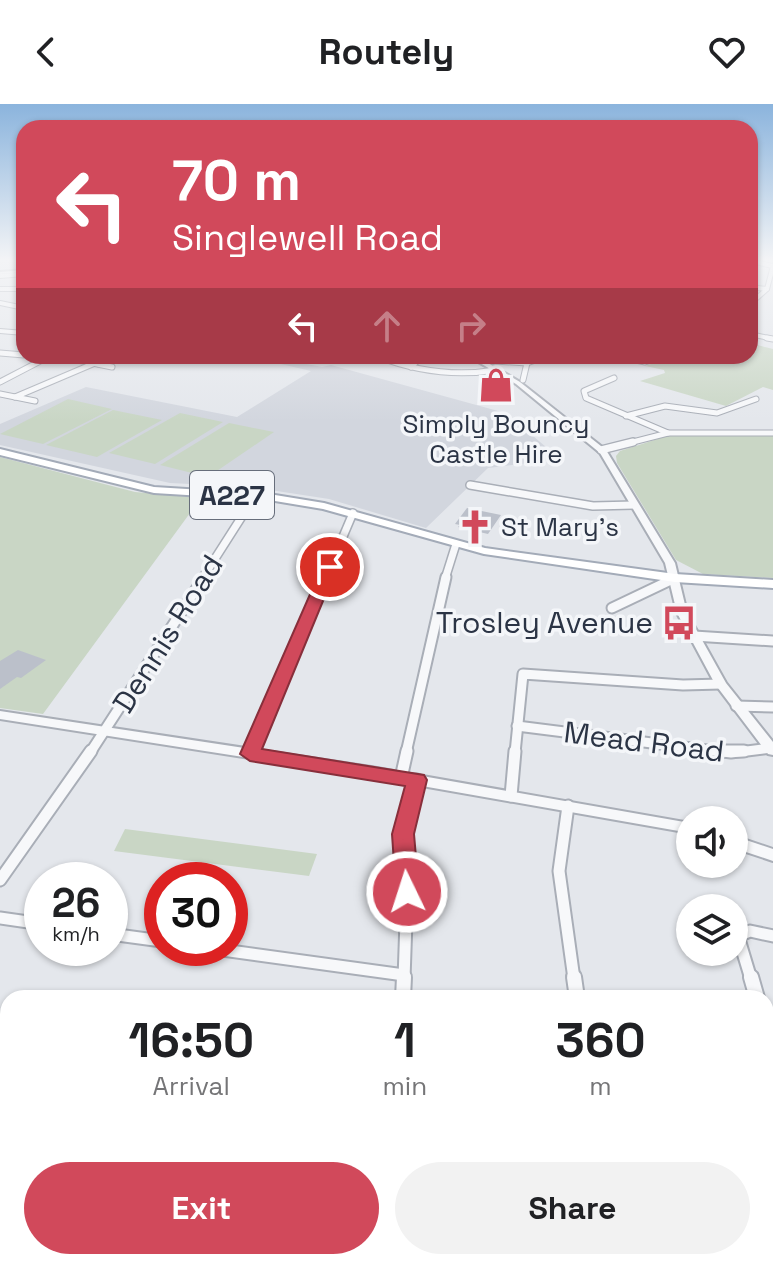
<!DOCTYPE html>
<html lang="en">
<head>
<meta charset="utf-8">
<style>
	:root { --surface:#fff; --page:#f2f2f2; --text:#202124; --muted:#757577; --accent:#d1495b }
	body { margin:0; font-family:"Space Grotesk",sans-serif; background:var(--page); color:var(--text); height:100vh; display:flex; flex-direction:column; font-size:30px; white-space:nowrap }
	* { box-sizing:border-box; margin:0 }
	p { font-size:26px; color:var(--muted) }
	.icon { flex:none; width:44px; height:44px; fill:none; stroke:currentColor; stroke-width:2; stroke-linecap:round; stroke-linejoin:round }
	.map { position:relative; flex:1; overflow:hidden }
	.sheet { position:absolute; left:0px; top:886px; width:774px; height:280px; display:flex; flex-direction:column; background:var(--surface); border-radius:24px 24px 0 0; box-shadow:0 2px 6px #0004 }
	.sheet>* { flex:none }
	.guide { position:absolute; left:16px; top:16px; width:742px; height:244px; border-radius:24px; box-shadow:0 2px 6px #0004; background:#d1495b; color:#fff; overflow:hidden }
	.controls { position:absolute; left:676px; top:702px; display:grid; gap:16px }
	.controls a { display:grid; place-items:center; width:72px; height:72px; border-radius:50%; background:var(--surface); box-shadow:0 2px 6px #0004; font-size:40px }
	.speed { position:absolute; left:24px; top:758px; display:flex; gap:16px; font-size:40px; font-weight:700; text-align:center }
	.speed>* { display:grid; place-content:center; width:104px; height:104px; border-radius:50%; background:var(--surface); box-shadow:0 2px 6px #0004; line-height:1 }
	.speed small { font-size:20px; font-weight:400 }
	.speed .limit { border:12px solid #d22; background:#fff; color:#111 }
	.pin { position:absolute; display:grid; place-items:center; width:68px; height:68px; color:#fff; margin:-34px; border:4px solid #fff; border-radius:50%; box-shadow:0 2px 8px #0007 }
	.me { position:absolute; width:88px; margin:-44px; rotate:356deg; stroke-linejoin:round; filter:drop-shadow(0 0 6px #0008) }
	.turn { display:flex; align-items:center; gap:28px; height:168px; padding:0 24px; font-size:36px }
	.turn .icon { width:104px; height:104px; stroke-width:2.5 }
	.turn b { display:block; font-size:56px; line-height:68px }
	.lanes { display:flex; align-items:center; height:76px; padding:0 24px; background:#0003; justify-content:center; gap:40px; direction:ltr }
	.lanes .off { opacity:.35 }
	.eta { display:flex; justify-content:space-evenly; align-items:center; height:136px; text-align:center }
	.eta b { font-size:48px; font-weight:600; line-height:56px }
	.button { display:flex; gap:16px; margin-top:auto; padding:16px 24px }
	.button a { flex:1; height:92px; border-radius:48px; background:var(--accent); color:#fff; font-size:32px; font-weight:600; line-height:92px; text-align:center }
	.button a+a { background:var(--page); color:var(--text) }
	header { display:flex; justify-content:space-between; align-items:center; height:104px; padding:0 24px; background:var(--surface); font-size:36px; font-weight:600 }
	.map>svg:first-child { display:block }
	.built { fill:#d2d6de }
	.green { fill:#c9d6c5 }
	.building { fill:#bbc0ca }
	.lines { fill:none; stroke-linecap:round; stroke-linejoin:round }
	.minor-far5-casing { stroke:#a9aeb7; stroke-width:6 }
	.minor-far4-casing { stroke:#a9aeb7; stroke-width:7 }
	.minor-far3-casing { stroke:#a9aeb7; stroke-width:10 }
	.minor-far2-casing { stroke:#a9aeb7; stroke-width:13 }
	.minor-far1-casing { stroke:#a9aeb7; stroke-width:15 }
	.minor-casing { stroke:#a9aeb7; stroke-width:18 }
	.tertiary-casing { stroke:#a9aeb7; stroke-width:4 }
	.primary-casing { stroke:#a3abb8; stroke-width:4 }
	.minor-far5 { stroke:#f7f8fa; stroke-width:4 }
	.minor-far4 { stroke:#f7f8fa; stroke-width:5 }
	.minor-far3 { stroke:#f7f8fa; stroke-width:7 }
	.minor-far2 { stroke:#f7f8fa; stroke-width:9 }
	.minor-far1 { stroke:#f7f8fa; stroke-width:11 }
	.minor { stroke:#f7f8fa; stroke-width:14 }
	.tertiary { fill:#f7f8fa; fill-rule:evenodd }
	.primary { fill:#fff; fill-rule:evenodd }
	.route { fill:#d1495b; stroke:#882f3b; stroke-width:2 }
	.labels { text-anchor:middle; stroke-width:7; stroke-linejoin:round; paint-order:stroke }
	.far-poi-label { font-size:26px; fill:#2b3445; stroke:#f4f6f9 }
	.shield { fill:#f4f6f9; stroke:#676e7b; stroke-width:2 }
	.shield-label { font-size:28px; font-weight:bold; fill:#2b3445 }
	.poi-label { font-size:30px; fill:#2b3445; stroke:#f4f6f9; text-anchor:end }
	.street-label { font-size:30px; fill:#2b3445; stroke:#f4f6f9 }
</style>
</head>
<body>
<header><svg class="icon" aria-label="back" viewBox="0 0 24 24"><path d="M15 5l-7 7 7 7"/></svg>Routely<svg class="icon" aria-label="heart" viewBox="0 0 24 24"><path d="M12 20l-8-8c-3-5 5-10 8-4 3-6 11-1 8 4z"/></svg></header>
<div class="map">
<svg width="773" height="1166" viewBox="0 0 773 1166">
	<rect width="100%" height="100%" fill="#e4e7ec"/>
	<path class="built" d="M266,252L322,263L331,261L509,310L502,319L526,326L560,355L488,364L426,424L329,395L250,383L170,379L0,341V320L86,283L237,313L311,267L259,255Z"/>
	<g class="green">
		<path d="M750,239L773,245V286L763,283L726,302L640,277L665,269L664,266L645,262C671,253 684,249 713,256L722,252H750Z"/>
		<path d="M68,295L112,305L43,340L0,330Z"/>
		<path d="M113,306L162,316L97,353L46,341Z"/>
		<path d="M180,309L223,318L155,360L109,349Z"/>
		<path d="M229,319L274,328L208,373L160,361Z"/>
		<path d="M773,331V474L703,470L676,456L617,359L616,352L620,347L667,332Z"/>
		<path d="M0,353L135,388L201,394L43,610L0,604Z"/>
		<path d="M125,725L317,750L309,772L114,747Z"/>
	</g>
	<g class="building">
		<path d="M467,404L501,411L488,430L458,423L460,421L455,420Z"/>
		<path d="M18,546L46,556L21,574L17,573L0,585V557Z"/>
	</g>
	<g class="lines">
		<g class="minor-far5-casing">
			<g id="minor-far5">
				<path d="M750,157L773,162"/>
				<path d="M0,172L24,170"/>
				<path d="M750,183L767,185"/>
				<path d="M0,185H24"/>
				<path d="M0,199L24,204"/>
				<path d="M750,200L767,185L773,162"/>
				<path d="M0,227L24,229"/>
				<path d="M750,230L773,235"/>
			</g>
		</g>
		<g class="minor-far4-casing">
			<g id="minor-far4">
				<path d="M767,234L773,235"/>
				<path d="M0,249L24,251"/>
				<path d="M34,252L73,255L112,263"/>
				<path d="M376,252C415,267 454,273 496,266"/>
				<path d="M618,252L645,258L663,252"/>
				<path d="M479,256L527,259L546,252"/>
				<path d="M99,260L117,252"/>
				<path d="M411,263L422,252"/>
				<path d="M614,274L584,287L586,294L668,329"/>
				<path d="M523,276L527,259"/>
				<path d="M0,278L48,253"/>
				<path d="M0,290L35,297"/>
				<path d="M15,293L95,259"/>
				<path d="M626,312L665,302L717,309L756,295"/>
				<path d="M625,340L668,329H773"/>
			</g>
		</g>
		<g class="minor-far3-casing">
			<g id="minor-far3">
				<path d="M601,346L633,338"/>
				<path d="M470,381L593,402L634,401"/>
				<path d="M202,475L255,392"/>
				<path d="M325,475L353,409"/>
				<path d="M445,475L456,440"/>
			</g>
		</g>
		<g class="minor-far2-casing">
			<g id="minor-far2">
				<path d="M612,504L675,474"/>
				<path d="M694,532L773,537"/>
				<path d="M736,602L773,603"/>
				<path d="M517,622L731,649L771,644"/>
				<path d="M90,649L204,473"/>
				<path d="M250,649L326,473"/>
				<path d="M406,649L446,473"/>
				<path d="M515,649L523,570L683,581L721,580"/>
			</g>
		</g>
		<g class="minor-far1-casing">
			<g id="minor-far1">
				<path d="M719,647H744"/>
				<path d="M401,674L407,647"/>
				<path d="M511,692L515,647"/>
				<path d="M568,702L559,767L574,875"/>
				<path d="M0,776L91,647"/>
				<path d="M0,814L42,820"/>
				<path d="M110,830L162,837"/>
				<path d="M208,844L404,871"/>
				<path d="M404,875L407,788L403,730L417,676"/>
				<path d="M751,875L738,832L750,827L773,832"/>
			</g>
		</g>
		<g class="minor-casing">
			<g id="minor">
				<path d="M574,873L577,894"/>
				<path d="M751,873L757,894"/>
				<path d="M403,894L404,873"/>
				<path d="M766,922L773,943"/>
				<path d="M766,1105H773"/>
				<path d="M0,1109H8"/>
				<path d="M578,1158L579,1166"/>
				<path d="M260,1166L261,1158"/>
			</g>
		</g>
		<g class="tertiary-casing">
			<g id="tertiary">
				<path d="M24,166V168L0,170V168Z"/>
				<path d="M468,252H476L520,278L606,346L675,459L687,509L726,579L773,638V651L768,650L715,580L677,509L665,459L600,349L516,280Z"/>
				<path d="M0,607L371,663L690,719V729L371,673L0,615Z"/>
				<path d="M734,732L773,745V757L734,744Z"/>
			</g>
		</g>
		<g class="primary-casing">
			<path id="primary" d="M0,345L154,383L269,390L324,399L485,444L675,470L773,476V484L675,478L484,450L323,405L269,396L154,389L0,351Z"/>
		</g>
		<use href="#minor-far5" class="minor-far5"/>
		<use href="#minor-far4" class="minor-far4"/>
		<use href="#minor-far3" class="minor-far3"/>
		<use href="#minor-far2" class="minor-far2"/>
		<use href="#minor-far1" class="minor-far1"/>
		<use href="#minor" class="minor"/>
		<use href="#tertiary" class="tertiary"/>
		<use href="#primary" class="primary"/>
	</g>
	<linearGradient id="sky" x2="0" y2="1"><stop stop-color="#8bb4dd"/><stop offset="0.49" stop-color="#f3f4f6"/><stop offset="1" stop-color="#f3f4f6" stop-opacity="0"/></linearGradient>
	<rect width="773" height="317" fill="url(#sky)"/>
	<path class="route" d="M330,458L337,463L262,645L424,671L427,676L414,730L419,788L416,795L407,798L399,795L396,788L392,730L405,682L250,657L240,650L322,463Z"/>
	<defs>
		<g id="shop-bare" transform="scale(2.76)"><path d="M-5-2.5h2.3a2.7 3.5 0 0 1 5.4 0H5L5.5 6h-11ZM-1.5-2.5h3a1.5 2.3 0 0 0-3 0Z" fill="#d1495b" stroke="#f4f6f9" stroke-width="2.5" paint-order="stroke"/></g>
		<g id="church-bare" transform="scale(2.76)"><path d="M-1.2-6h2.4v3.5h3.3v2.4h-3.3V6h-2.4V-.1h-3.3v-2.4h3.3Z" fill="#d1495b" stroke="#f4f6f9" stroke-width="2.5" paint-order="stroke"/></g>
		<g id="bus-bare" transform="scale(2.76)"><path d="M-5-6H5V4H4V6H2V4H-2V6H-4V4H-5ZM-3.5-4V0h7V-4ZM-3.5 1.2v1.5H-2V1.2ZM2 1.2v1.5H3.5V1.2Z" fill="#d1495b" stroke="#f4f6f9" stroke-width="2.5" paint-order="stroke"/></g>
	</defs>
	<g fill-rule="evenodd">
		<use href="#shop-bare" x="496" y="281"/>
		<use href="#church-bare" x="475" y="423"/>
		<use href="#bus-bare" x="679" y="519"/>
	</g>
	<g class="labels">
		<g class="far-poi-label">
			<text x="496" y="329">Simply Bouncy<tspan x="496" dy="30">Castle Hire</tspan></text>
			<text x="501" y="432" text-anchor="start">St Mary's</text>
		</g>
		<rect class="shield" x="190" y="367" width="84" height="48" rx="6"/>
		<g class="shield-label">
			<text x="232" y="401">A227</text>
		</g>
		<g class="poi-label">
			<text x="653" y="529">Trosley Avenue</text>
		</g>
		<g class="street-label">
			<text transform="translate(168 530) rotate(-58)" y="10">Dennis Road</text>
			<text transform="translate(644 638) rotate(7)" y="10">Mead Road</text>
		</g>
	</g>
</svg>
<div class="controls">
<a><svg class="icon" aria-label="sound" viewBox="0 0 24 24"><path d="M4 9h4l5-4v14l-5-4H4zM17 9q2 3 0 6"/></svg></a>
<a><svg class="icon" aria-label="layers" viewBox="0 0 24 24"><path d="M12 4l9 5-9 5-9-5zM3 14l9 5 9-5"/></svg></a>
</div>
<div class="speed"><div>26<small>km/h</small></div><div class="limit">30</div></div>
<div class="pin" style="left:330px;top:463px;background:#d93025"><svg class="icon" aria-label="arrive" viewBox="0 0 24 24"><path d="M6 21V4h12l-3 4 3 4H6"/></svg></div>
<svg class="me" style="left:407px;top:788px" viewBox="-20 -20 40 40"><circle r="17" fill="#d1495b" stroke="#fff" stroke-width="3"/><path d="M0-11L8 9 0 5-8 9z" fill="#fff"/></svg>
<div class="guide">
<div class="turn"><svg class="icon" aria-label="left" viewBox="0 0 24 24"><path d="M17 20v-9H6M10 6l-5 5 5 5"/></svg><div><b>70 m</b>Singlewell Road</div></div>
<div class="lanes"><svg class="icon" aria-label="left" viewBox="0 0 24 24"><path d="M17 20v-9H6M10 6l-5 5 5 5"/></svg><svg class="icon off" aria-label="ahead" viewBox="0 0 24 24"><path d="M12 20V5M6 11l6-6 6 6"/></svg><svg class="icon off" aria-label="right" viewBox="0 0 24 24"><path d="M7 20v-9h11M14 6l5 5-5 5"/></svg></div>
</div>
<section class="sheet">
<div class="eta">
<div><b>16:50</b><p>Arrival</p></div>
<div><b>1</b><p>min</p></div>
<div><b>360</b><p>m</p></div>
</div>
<div class="button"><a>Exit</a><a>Share</a></div>
</section>
</div>
</body>
</html>
